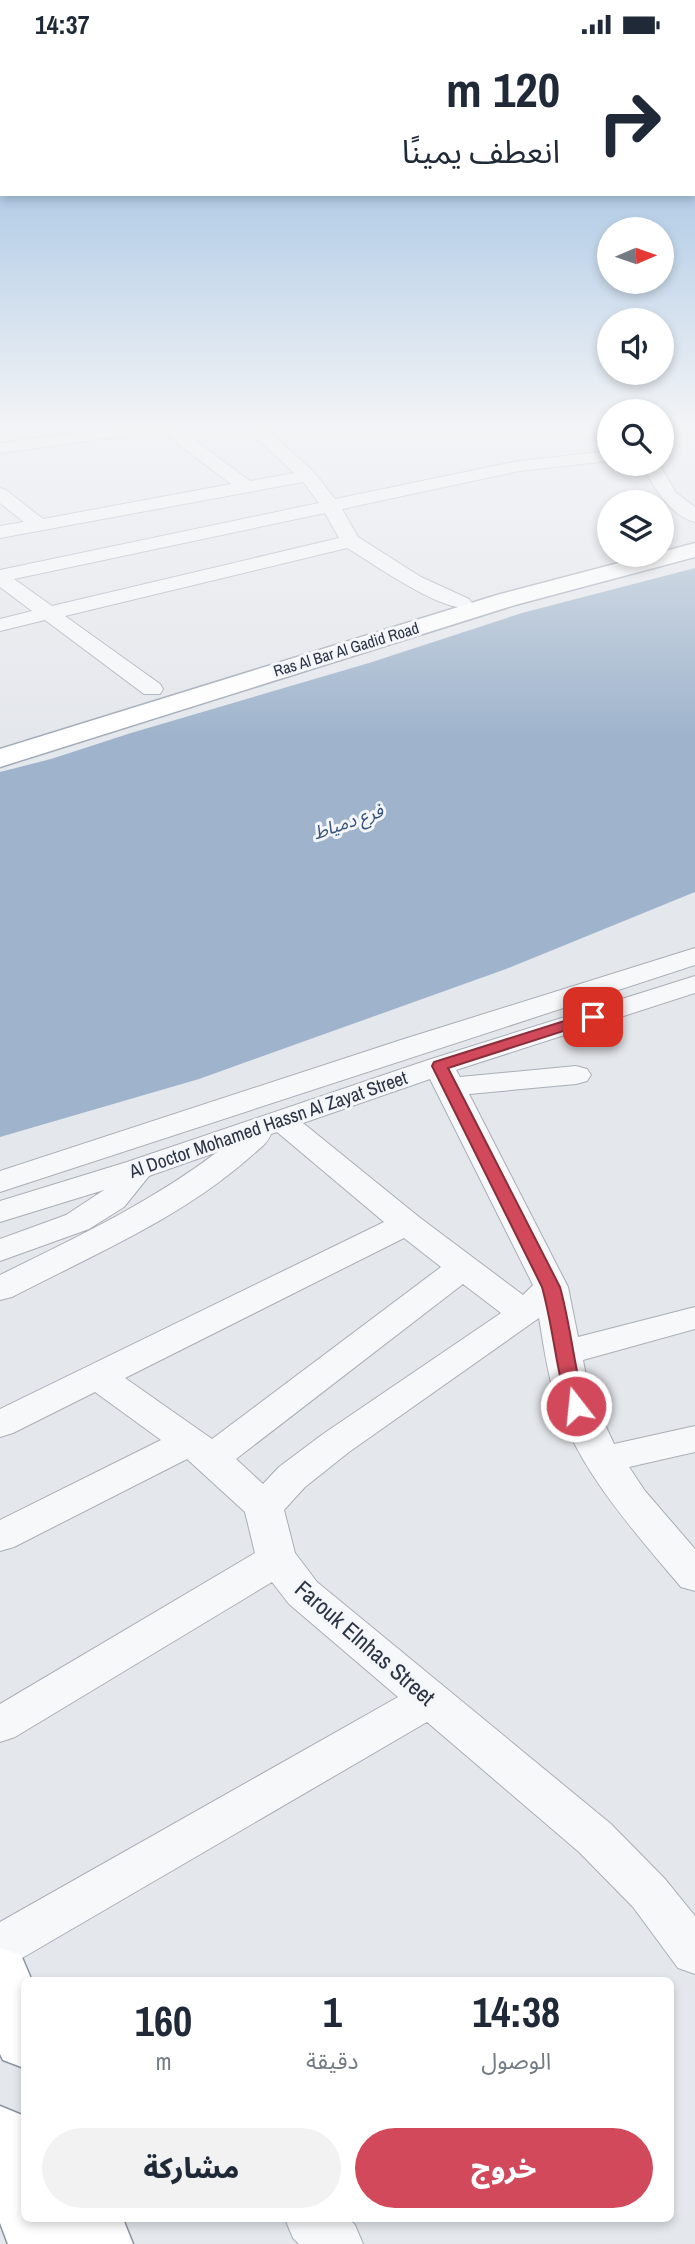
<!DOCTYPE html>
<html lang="ar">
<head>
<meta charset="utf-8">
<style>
	:root { --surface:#fff; --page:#f2f2f3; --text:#1f2937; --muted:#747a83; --accent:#d1495b }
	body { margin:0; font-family:"Archivo Narrow","Noto Sans Arabic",sans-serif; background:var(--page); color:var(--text); direction:rtl; height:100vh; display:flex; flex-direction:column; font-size:26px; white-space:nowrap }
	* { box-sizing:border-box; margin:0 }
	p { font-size:23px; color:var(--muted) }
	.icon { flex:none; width:38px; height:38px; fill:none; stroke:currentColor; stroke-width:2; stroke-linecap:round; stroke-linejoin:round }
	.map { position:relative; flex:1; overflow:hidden; direction:ltr }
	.details { position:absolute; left:21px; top:1928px; width:653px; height:245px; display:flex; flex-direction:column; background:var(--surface); border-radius:10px; box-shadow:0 4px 10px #0003; direction:rtl }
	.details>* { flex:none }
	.guide { position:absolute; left:0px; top:0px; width:696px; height:147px; box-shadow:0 4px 10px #0003; direction:rtl; background:#fff; color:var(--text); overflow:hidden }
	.needle { width:46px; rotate:88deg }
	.fabs { position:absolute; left:597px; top:168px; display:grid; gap:14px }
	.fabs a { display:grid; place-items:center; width:77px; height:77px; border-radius:50%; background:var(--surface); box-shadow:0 4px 10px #0003; font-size:35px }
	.pin { position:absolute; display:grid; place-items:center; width:60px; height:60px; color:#fff; margin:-30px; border-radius:14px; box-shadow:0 4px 10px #0006 }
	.me { position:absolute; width:77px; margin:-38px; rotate:344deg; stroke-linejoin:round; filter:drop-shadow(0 0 5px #0008) }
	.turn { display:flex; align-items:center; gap:24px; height:147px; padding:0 21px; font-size:32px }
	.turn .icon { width:91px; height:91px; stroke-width:2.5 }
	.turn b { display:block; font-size:49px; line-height:60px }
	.eta { display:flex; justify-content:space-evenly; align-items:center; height:119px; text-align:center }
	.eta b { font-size:42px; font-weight:800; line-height:49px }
	.button { display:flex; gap:14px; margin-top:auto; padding:14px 21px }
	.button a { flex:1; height:80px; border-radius:42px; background:var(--accent); color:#fff; font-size:28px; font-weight:800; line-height:80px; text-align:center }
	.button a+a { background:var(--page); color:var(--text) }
	.status { display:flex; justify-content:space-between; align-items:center; height:49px; padding:0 35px; background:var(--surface); direction:ltr }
	.status svg { height:19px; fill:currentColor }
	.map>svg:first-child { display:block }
	.water { fill:#9fb4cc }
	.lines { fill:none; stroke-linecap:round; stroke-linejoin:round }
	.minor-casing { stroke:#a9aeb7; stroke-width:2 }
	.major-casing { stroke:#a3abb8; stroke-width:3 }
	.highway-casing { stroke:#8b94a3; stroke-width:3 }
	.minor { fill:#f7f8fa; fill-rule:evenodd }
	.major { fill:#fff; fill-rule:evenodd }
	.highway { fill:#fff; fill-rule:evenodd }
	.route { fill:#d1495b; stroke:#882f3b; stroke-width:2 }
	.labels { text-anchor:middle; stroke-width:6; stroke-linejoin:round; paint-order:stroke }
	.far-street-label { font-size:16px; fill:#2b3445; stroke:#f4f6f9 }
	.far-water-label { font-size:18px; font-style:italic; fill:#34527a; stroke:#f4f6f9 }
	.street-label { font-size:19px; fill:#2b3445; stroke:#f4f6f9 }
	.near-street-label { font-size:23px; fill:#2b3445; stroke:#f4f6f9 }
</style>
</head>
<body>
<div class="status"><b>14:37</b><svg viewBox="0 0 49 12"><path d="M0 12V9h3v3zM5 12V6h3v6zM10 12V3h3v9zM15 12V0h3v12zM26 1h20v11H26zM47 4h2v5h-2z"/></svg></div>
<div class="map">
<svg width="695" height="2195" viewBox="0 0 695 2195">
	<rect width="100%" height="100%" fill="#e4e7ec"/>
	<path class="water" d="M695,519V843L506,920L199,1030L0,1088V723L51,710L131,684L369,614L522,564Z"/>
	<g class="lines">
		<g class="minor-casing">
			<g id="minor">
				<path d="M122,378H177L250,432L294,424L245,378H264L314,423L335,450L519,412L609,402V412L519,422L342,460L358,488L421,528L469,550L472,554L469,558C444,565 371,513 347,499L65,567L160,635L163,640L160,645H144L45,571L0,582V570L32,562L0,538V521L319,454L303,433L0,489V477L24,473L0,454V439L6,441L43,470L231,435L161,382L0,404V394ZM325,464L339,489L52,557L14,530Z"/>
				<path d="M641,415H659L676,444L695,458V473C668,466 654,437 641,415Z"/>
				<path d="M695,899V916L0,1143V1122L404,990Z"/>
				<path d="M695,927V944L456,1021L460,1028L576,1017L587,1020L591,1026L587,1032L576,1035L469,1045L568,1238L578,1288L695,1258V1280L583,1311L588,1339L614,1395L695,1377V1403L629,1418L645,1442L695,1500V1542L681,1538C631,1479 571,1413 552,1337C546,1315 543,1292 539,1269L349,1403L305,1438L284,1461L295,1504L317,1533L611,1775L665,1830L695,1867V1925L678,1919L633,1858L579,1803L427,1673L17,1912L0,1918V1873L398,1648L289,1555L272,1533L15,1688L0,1693V1655L255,1504L245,1463L187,1410L14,1498L0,1502V1471L161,1391L95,1343L13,1384L0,1388V1360L384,1173L277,1083L271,1085C268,1094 258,1101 250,1108C181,1169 93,1206 12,1248L0,1251V1226C75,1189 150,1154 217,1103L149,1127L124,1158L89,1180L0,1212V1190L66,1166L104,1141L0,1173V1152L127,1113L428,1011ZM430,1030L533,1236L523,1246L419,1168L303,1074ZM404,1189L441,1218L212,1390L125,1329ZM463,1235L501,1264L323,1385L279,1418L263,1435L236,1410Z"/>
				<path d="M285,2170H349L355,2176L363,2195H299L293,2189Z"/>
			</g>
		</g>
		<g class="major-casing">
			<path id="major" d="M695,494V508L515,556L0,718V700L497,546L649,506H662V503Z"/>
		</g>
		<g class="highway-casing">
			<g id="highway">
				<path d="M0,1899L21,1906L32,1932H24V2019L3,2011L0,2005Z"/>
				<path d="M0,2057L22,2066L24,2071V2170H123L133,2195H8L0,2174Z"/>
			</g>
		</g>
		<use href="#minor" class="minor"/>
		<use href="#major" class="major"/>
		<use href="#highway" class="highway"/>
	</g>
	<linearGradient id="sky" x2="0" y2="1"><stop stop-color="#8bb4dd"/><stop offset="0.55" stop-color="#f3f4f6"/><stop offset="1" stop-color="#f3f4f6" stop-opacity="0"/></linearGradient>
	<rect width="695" height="685" fill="url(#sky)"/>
	<path class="route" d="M593,963L598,964L600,968L598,971L448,1019L560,1238C571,1278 574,1318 585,1357L582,1361H569L567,1357C556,1318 553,1278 542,1238L432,1017L434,1013Z"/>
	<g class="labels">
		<g class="far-street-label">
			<text transform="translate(346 600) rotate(-17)" y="6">Ras Al Bar Al Gadid Road</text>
		</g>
		<g class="far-water-label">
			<text transform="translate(348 773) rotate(-19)" y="6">فرع دمياط</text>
		</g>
		<g class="street-label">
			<text transform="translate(268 1075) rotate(-19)" y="7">Al Doctor Mohamed Hassn Al Zayat Street</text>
		</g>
		<g class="near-street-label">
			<text transform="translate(365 1594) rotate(41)" y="8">Farouk Elnhas Street</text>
		</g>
	</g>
</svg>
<div class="fabs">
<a><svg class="needle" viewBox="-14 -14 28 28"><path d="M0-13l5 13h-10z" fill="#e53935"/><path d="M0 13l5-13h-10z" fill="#747a83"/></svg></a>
<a><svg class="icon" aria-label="sound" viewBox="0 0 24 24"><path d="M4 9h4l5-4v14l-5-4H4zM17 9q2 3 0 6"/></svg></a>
<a><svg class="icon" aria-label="search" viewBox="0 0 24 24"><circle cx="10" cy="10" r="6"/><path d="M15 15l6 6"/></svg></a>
<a><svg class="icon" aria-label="layers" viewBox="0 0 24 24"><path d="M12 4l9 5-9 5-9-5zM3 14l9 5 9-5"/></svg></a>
</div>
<div class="pin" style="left:593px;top:968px;background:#d93025"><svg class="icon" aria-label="arrive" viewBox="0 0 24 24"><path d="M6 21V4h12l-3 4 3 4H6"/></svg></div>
<svg class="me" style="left:576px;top:1357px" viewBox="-20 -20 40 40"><circle r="17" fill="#d1495b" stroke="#fff" stroke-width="3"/><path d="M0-11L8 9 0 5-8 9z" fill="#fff"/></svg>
<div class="guide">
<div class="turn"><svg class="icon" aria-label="right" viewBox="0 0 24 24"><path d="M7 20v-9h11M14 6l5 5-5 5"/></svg><div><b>120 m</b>انعطف يمينًا</div></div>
</div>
<section class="details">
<div class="eta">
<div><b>14:38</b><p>الوصول</p></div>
<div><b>1</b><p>دقيقة</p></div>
<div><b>160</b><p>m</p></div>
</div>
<div class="button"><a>خروج</a><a>مشاركة</a></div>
</section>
</div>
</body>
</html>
